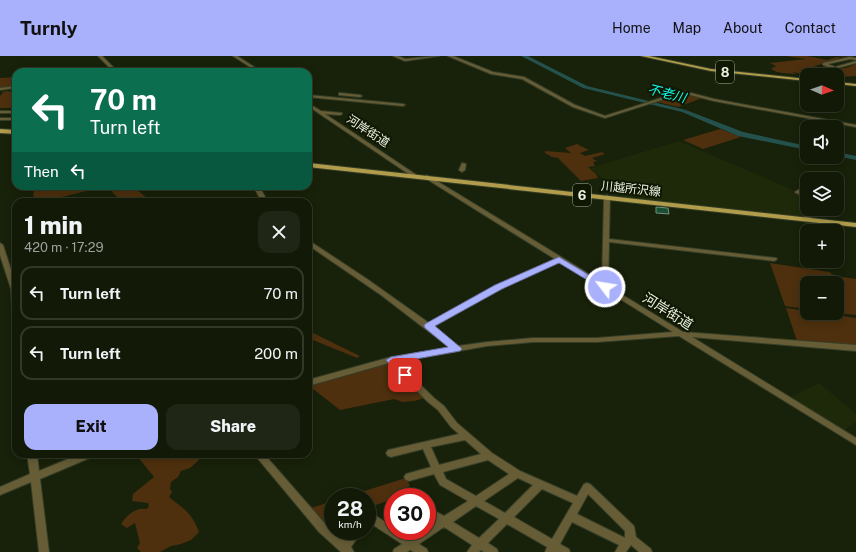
<!DOCTYPE html>
<html lang="en">
<head>
<meta charset="utf-8">
<style>
	:root { --surface:#121907; --page:#1f2615; --text:#f1f3f6; --muted:#9ca09b; --line:#313828; --accent:#a9b0fc }
	body { margin:0; font-family:"Public Sans","Noto Sans JP",sans-serif; background:var(--page); color:var(--text); height:100vh; display:flex; flex-direction:column; font-size:15px; white-space:nowrap }
	* { box-sizing:border-box; margin:0 }
	p { font-size:13px; color:var(--muted) }
	.icon { flex:none; width:22px; height:22px; fill:none; stroke:currentColor; stroke-width:2; stroke-linecap:round; stroke-linejoin:round }
	.map { position:relative; flex:1; overflow:hidden }
	.panel { position:absolute; left:12px; top:142px; width:300px; height:260px; display:flex; flex-direction:column; background:var(--surface); border-radius:12px; box-shadow:0 2px 10px #0003,0 0 0 1px var(--line) }
	.panel>* { flex:none }
	.guide { position:absolute; left:12px; top:12px; width:300px; height:122px; border-radius:12px; box-shadow:0 2px 10px #0003,0 0 0 1px var(--line); background:#0b6e4f; color:#fff; overflow:hidden }
	.needle { width:26px; rotate:92deg }
	.tools { position:absolute; left:800px; top:12px; display:grid; gap:8px }
	.tools a { display:grid; place-items:center; width:44px; height:44px; border-radius:8px; background:var(--surface); box-shadow:0 2px 10px #0003,0 0 0 1px var(--line); font-size:20px }
	.speed { position:absolute; left:324px; top:432px; display:flex; gap:8px; font-size:20px; font-weight:700; text-align:center }
	.speed>* { display:grid; place-content:center; width:52px; height:52px; border-radius:50%; background:var(--surface); box-shadow:0 2px 10px #0003,0 0 0 1px var(--line); line-height:1 }
	.speed small { font-size:10px; font-weight:400 }
	.speed .limit { border:6px solid #d22; background:#fff; color:#111 }
	.pin { position:absolute; display:grid; place-items:center; width:34px; height:34px; color:#fff; margin:-17px; border-radius:8px; box-shadow:0 2px 6px #0006 }
	.me { position:absolute; width:44px; margin:-22px; rotate:301deg; stroke-linejoin:round; filter:drop-shadow(0 0 3px #0008) }
	.turn { display:flex; align-items:center; gap:14px; height:84px; padding:0 12px; font-size:18px }
	.turn .icon { width:52px; height:52px; stroke-width:2.5 }
	.turn b { display:block; font-size:28px; line-height:34px }
	.then { display:flex; align-items:center; height:38px; padding:0 12px; background:#0003; gap:8px; font-size:15px }
	.round { display:grid; place-items:center; flex:none; width:42px; height:42px; border-radius:12px; background:var(--page) }
	.head { display:flex; align-items:center; justify-content:space-between; height:68px; padding:0 12px }
	h1 { font-size:24px; font-weight:800; line-height:30px }
	.primary-button { display:flex; gap:8px; margin-top:auto; padding:8px 12px }
	.primary-button a { flex:1; height:46px; border-radius:12px; background:var(--accent); color:#111; font-size:16px; font-weight:800; line-height:46px; text-align:center }
	.primary-button a+a { background:var(--page); color:var(--text) }
	ul { padding:0; list-style:none }
	li { display:flex; align-items:center; gap:12px; height:54px; margin:0 8px 6px; padding:0 4px; border:2px solid var(--line); border-radius:12px }
	li div { flex:1 }
	li b { display:block; font-size:15px }
	li em { font-style:normal }
	header { display:flex; align-items:center; gap:24px; box-sizing:border-box; height:56px; padding:0 20px; background:var(--accent); color:#111 }
	header strong { font-size:19px }
	nav { display:flex; gap:22px; margin-inline-start:auto; font-size:14px }
	.map>svg:first-child { display:block }
	.built { fill:#1e290a }
	.green { fill:#4e300e }
	.lines { fill:none; stroke-linecap:round; stroke-linejoin:round }
	.river { fill:#25514d; fill-rule:evenodd }
	.building { fill:#1a4f33; stroke:#74917e }
	.minor-casing { stroke:#353e27; stroke-width:2 }
	.major-casing { stroke:#353e27; stroke-width:2 }
	.minor { fill:#665d37; fill-rule:evenodd }
	.major { fill:#b09c4a; fill-rule:evenodd }
	.route { fill:#a9b0fc; stroke:#6e72a4 }
	.labels { text-anchor:middle; stroke-width:4; stroke-linejoin:round; paint-order:stroke }
	.far-street-label { font-size:12px; fill:#eaf1e1; stroke:#0f1702 }
	.shield { fill:#0f1702; stroke:#a8b09e; stroke-width:1 }
	.shield-label { font-size:13px; font-weight:bold; fill:#eaf1e1 }
	.far-water-label { font-size:13px; font-style:italic; fill:#0ffaec; stroke:#0f1702 }
	.street-label { font-size:14px; fill:#eaf1e1; stroke:#0f1702 }
</style>
</head>
<body>
<header>
<strong>Turnly</strong>
<nav><a>Home</a><a>Map</a><a>About</a><a>Contact</a></nav>
</header>
<div class="map">
<svg width="856" height="496" viewBox="0 0 856 496">
	<rect width="100%" height="100%" fill="#182109"/>
	<g class="built">
		<path d="M679,85L807,140V153H820L804,161L624,141L590,112Z"/>
		<path d="M819,327L856,358V366L843,375L791,341Z"/>
	</g>
	<g class="green">
		<path d="M786,0H807L827,4C835,0 846,0 856,1V3L844,1L845,2L840,1L836,5L814,10L829,13L807,19L793,16L796,18C787,17 778,18 771,13L776,10L770,7L806,3Z"/>
		<path d="M856,8V20L839,21H837V19H827L821,17L849,11Z"/>
		<path d="M16,21V34L0,32V22Z"/>
		<path d="M8,35L16,37V52H0V40L3,37L2,36Z"/>
		<path d="M683,37L702,42L678,51L657,46Z"/>
		<path d="M720,73L741,81L703,93L683,84Z"/>
		<path d="M577,88L589,94L580,97L585,100L602,96L605,98L592,102L597,105L593,106L595,110L588,111L596,118L598,122L581,125L558,102L552,101L545,97V95L571,97L565,92Z"/>
		<path d="M34,130H107L41,146H33Z"/>
		<path d="M108,130H125L127,131L133,130L151,146H114L121,144L114,138Z"/>
		<path d="M770,207L829,216L835,220L856,223V259L837,257V227H807V253L785,250Z"/>
		<path d="M786,252L807,255V257H823L856,262V290L797,285Z"/>
		<path d="M308,273L313,277L360,300L357,302L308,282Z"/>
		<path d="M387,308H390L425,342L414,345L403,346L394,343L340,354L308,329Z"/>
		<path d="M141,398H199L196,399L199,404L190,412L181,415L178,421L171,426L170,433L172,436L169,441C184,453 192,457 199,476L191,484L181,488L171,490L160,496H141L137,492L140,487L135,467L127,472L121,468C127,459 135,451 147,453L149,450L148,447L132,445L133,438L154,421L138,401Z"/>
		<path d="M406,422L410,430L404,433L405,438L393,441V443L367,452V441H345Z"/>
		<path d="M333,445V465L322,469L308,453Z"/>
	</g>
	<g class="lines">
		<g class="river">
			<path d="M521,0H528L587,30L686,54L743,76L807,90V94L738,80L682,56L583,32Z"/>
			<path d="M837,96L856,100V104L837,100Z"/>
		</g>
	</g>
	<path class="building" d="M656,151L668,152L669,158L656,157Z"/>
	<g class="lines">
		<g class="minor-casing">
			<g id="minor">
				<path d="M98,0H102L114,12L120,13L121,16L112,14Z"/>
				<path d="M233,0H237L262,16H258Z"/>
				<path d="M393,0H398L405,3L439,0L405,5Z"/>
				<path d="M448,0H453L493,16L524,21L575,49L605,60L683,35L714,43L856,69V71L714,45L683,37L605,62L573,51L522,23L491,18Z"/>
				<path d="M850,1L856,2V4L850,3L828,8L835,11L856,5V7L813,19H807L831,12L823,9V7Z"/>
				<path d="M16,30V32L0,34V32Z"/>
				<path d="M340,37L360,39L362,40L360,41L339,39V37Z"/>
				<path d="M308,39L403,48L405,49L403,50L308,41Z"/>
				<path d="M308,47L321,55L342,57V58L340,59L325,58L418,120L417,121H413L308,50Z"/>
				<rect x="0" y="55" width="16" height="2"/>
				<rect x="0" y="62" width="16" height="2"/>
				<path d="M462,107L466,108L465,114L462,116L459,114Z"/>
				<path d="M427,119L602,226L604,141L607,139L610,141L609,183L776,202L777,203L776,204L774,205L609,186L608,230L683,276L856,289V295L692,281L856,382V389L679,280L597,286H533L487,290L397,306L434,342L444,350L457,367L492,397L520,415L577,440L584,428L587,427L590,428L634,470L636,481L651,493L652,496H639L631,489L626,496H615L619,489L572,466L560,488L569,493L570,496H545L547,491L507,468L488,487L497,493L498,496H484L481,494L479,496H467L472,489L444,471L419,488L427,493L428,496H414L410,494L407,496H393L394,493L402,488L370,467L367,468V457H369L373,458L393,471V475H399L410,482L421,475H427V471L436,466L427,460V451L444,460L468,445L440,429L434,418L409,425L406,424L404,421L406,418L431,411L423,393L391,401L388,400L386,397L388,394L459,378L451,371L438,354L428,346L389,307L308,330V324L391,301L450,292L381,239L308,189V184L367,223L429,267L497,230L555,203L425,122L424,121ZM559,205L673,276L597,282H533L487,286L458,290L433,271L501,232ZM465,384L481,398L439,409L431,391ZM488,404L509,418L476,440L446,423L443,416ZM518,422L533,429L505,457L484,445ZM542,433L573,447L552,483L514,461ZM588,438L625,475V482L577,458ZM476,450L499,463L479,482L453,466Z"/>
				<path d="M253,130H259L268,146H262Z"/>
				<path d="M798,134L807,137V141L796,137L795,136Z"/>
				<path d="M819,153H826L810,162V164H806L804,161L805,160Z"/>
				<path d="M0,187L3,189L16,229V254L12,252L11,233L0,199Z"/>
				<path d="M27,398H37L39,415L80,398H94L92,401L40,423L49,496H39L31,426L0,439V431L30,418Z"/>
				<path d="M254,398H264L327,470L343,484L351,475H362L351,491L354,496H341L319,476Z"/>
			</g>
		</g>
		<g class="major-casing">
			<g id="major">
				<path d="M641,0H649L711,13L807,23V25L711,15Z"/>
				<path d="M837,26L856,28V30L837,28Z"/>
				<path d="M0,73L16,74V78L0,77Z"/>
				<path d="M308,107L856,167V171L308,111Z"/>
			</g>
		</g>
		<use href="#minor" class="minor"/>
		<use href="#major" class="major"/>
	</g>
	<path class="route" d="M559,201L609,231L608,233H602L559,207L502,233L435,270L460,291L462,293L460,295L399,306L411,319L409,322H402L386,304L391,301L448,291L425,272L424,270L425,268L495,229Z"/>
	<g class="labels">
		<g class="far-street-label">
			<text transform="translate(368 75) rotate(33)" y="4">河岸街道</text>
			<text transform="translate(631 133) rotate(6)" y="4">川越所沢線</text>
		</g>
		<g class="shield">
			<rect x="716" y="5" width="18" height="22" rx="3"/>
			<rect x="573" y="128" width="18" height="22" rx="3"/>
		</g>
		<g class="shield-label">
			<text x="725" y="21">8</text>
			<text x="582" y="144">6</text>
		</g>
		<g class="far-water-label">
			<text transform="translate(667 37) rotate(14)" y="5">不老川</text>
		</g>
		<g class="street-label">
			<text transform="translate(668 255) rotate(32)" y="5">河岸街道</text>
		</g>
	</g>
</svg>
<div class="tools">
<a><svg class="needle" viewBox="-14 -14 28 28"><path d="M0-13l5 13h-10z" fill="#e53935"/><path d="M0 13l5-13h-10z" fill="#9ca09b"/></svg></a>
<a><svg class="icon" aria-label="sound" viewBox="0 0 24 24"><path d="M4 9h4l5-4v14l-5-4H4zM17 9q2 3 0 6"/></svg></a>
<a><svg class="icon" aria-label="layers" viewBox="0 0 24 24"><path d="M12 4l9 5-9 5-9-5zM3 14l9 5 9-5"/></svg></a>
<a>+</a>
<a>−</a>
</div>
<div class="speed"><div>28<small>km/h</small></div><div class="limit">30</div></div>
<div class="pin" style="left:405px;top:319px;background:#d93025"><svg class="icon" aria-label="arrive" viewBox="0 0 24 24"><path d="M6 21V4h12l-3 4 3 4H6"/></svg></div>
<svg class="me" style="left:605px;top:231px" viewBox="-20 -20 40 40"><circle r="17" fill="#a9b0fc" stroke="#fff" stroke-width="3"/><path d="M0-11L8 9 0 5-8 9z" fill="#fff"/></svg>
<div class="guide">
<div class="turn"><svg class="icon" aria-label="left" viewBox="0 0 24 24"><path d="M17 20v-9H6M10 6l-5 5 5 5"/></svg><div><b>70 m</b>Turn left</div></div>
<div class="then">Then<svg class="icon" aria-label="left" viewBox="0 0 24 24"><path d="M17 20v-9H6M10 6l-5 5 5 5"/></svg></div>
</div>
<section class="panel">
<div class="head"><div><h1>1 min</h1><p>420 m · 17:29</p></div><a class="round"><svg class="icon" aria-label="close" viewBox="0 0 24 24"><path d="M6 6l12 12M18 6L6 18"/></svg></a></div>
<ul>
<li><svg class="icon" aria-label="left" viewBox="0 0 24 24"><path d="M17 20v-9H6M10 6l-5 5 5 5"/></svg><div><b>Turn left</b></div><em>70 m</em></li>
<li><svg class="icon" aria-label="left" viewBox="0 0 24 24"><path d="M17 20v-9H6M10 6l-5 5 5 5"/></svg><div><b>Turn left</b></div><em>200 m</em></li>
</ul>
<div class="primary-button"><a>Exit</a><a>Share</a></div>
</section>
</div>
</body>
</html>
